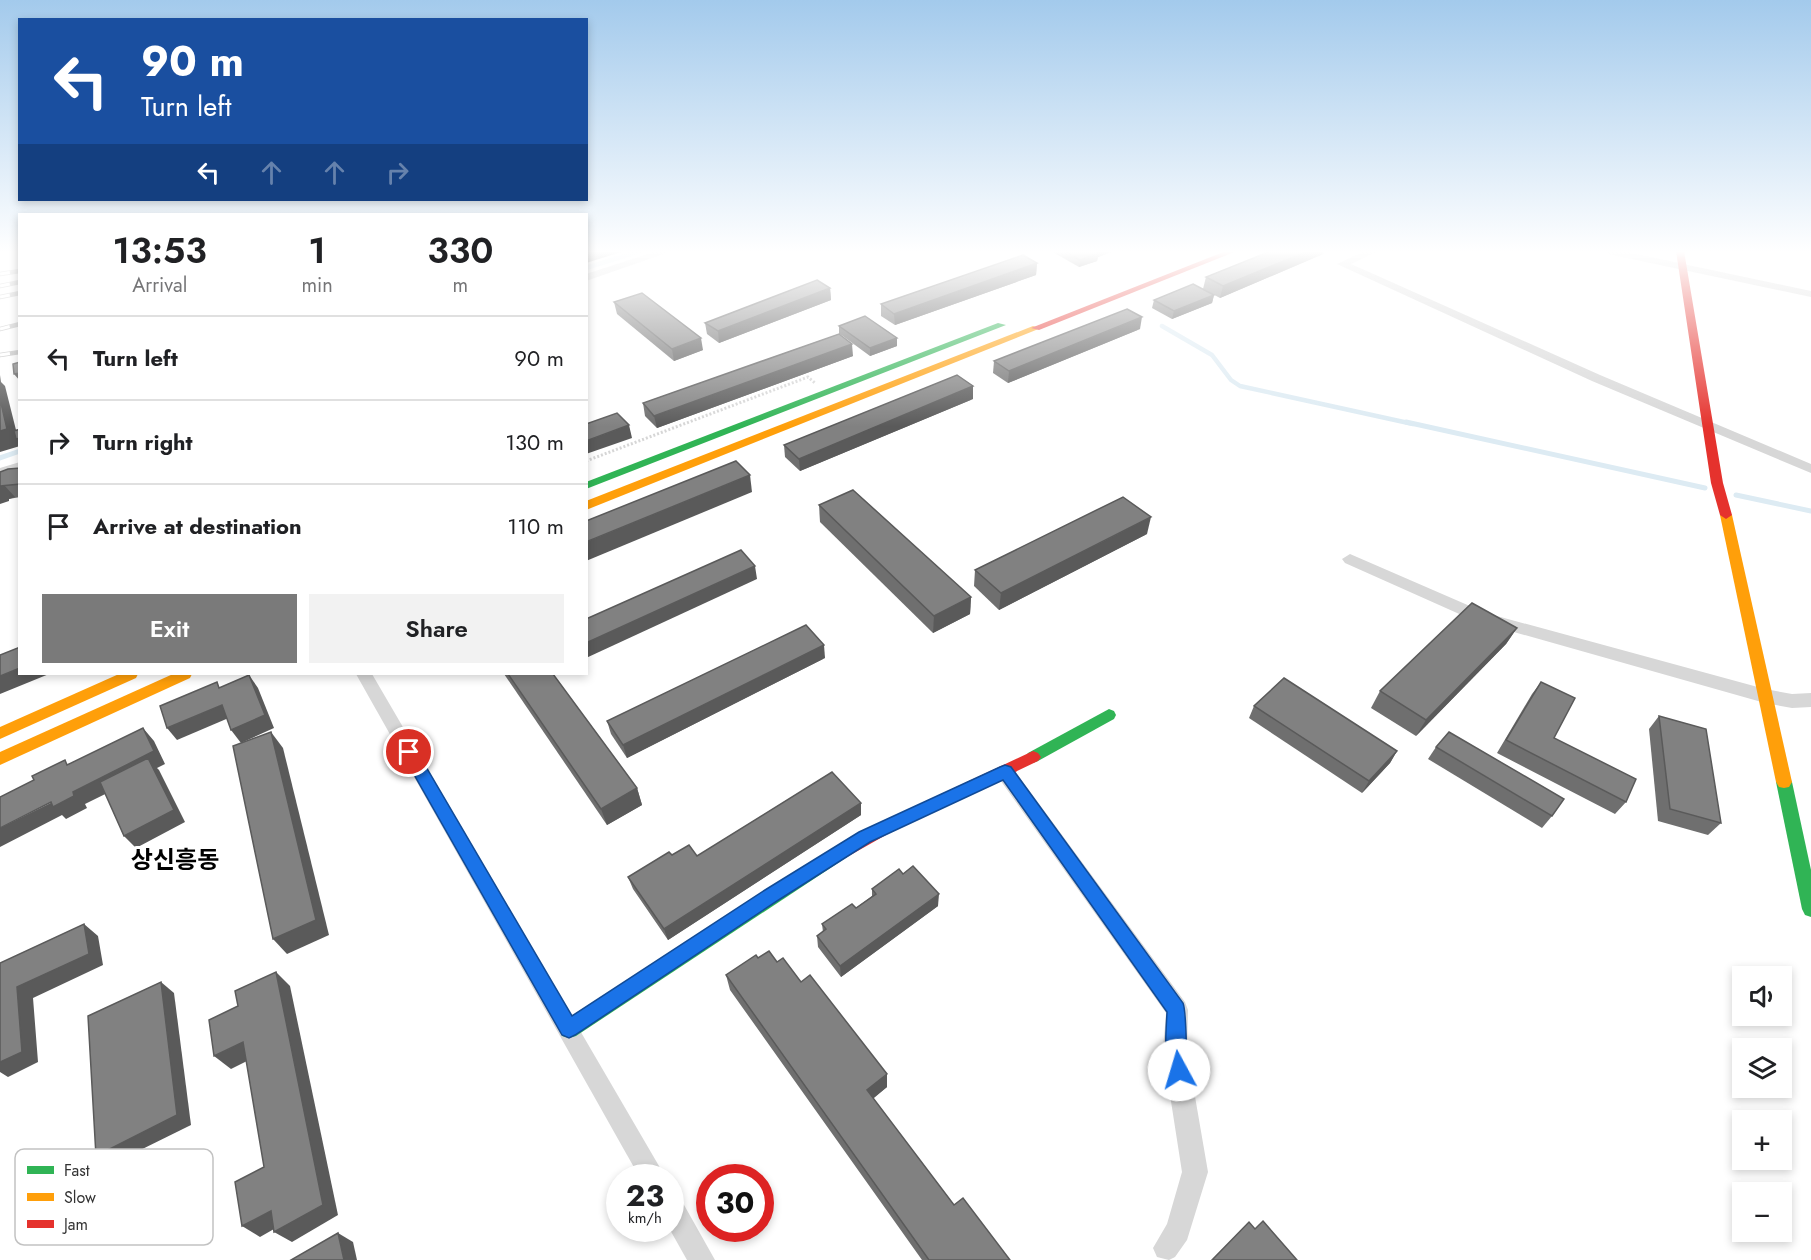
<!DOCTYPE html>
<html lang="en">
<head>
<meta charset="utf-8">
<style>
	:root { --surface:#fff; --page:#f2f2f2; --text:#202124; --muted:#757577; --line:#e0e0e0; --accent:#7a7a7a }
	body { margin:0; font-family:Jost,"Noto Sans KR",sans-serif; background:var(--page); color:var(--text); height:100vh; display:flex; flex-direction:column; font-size:22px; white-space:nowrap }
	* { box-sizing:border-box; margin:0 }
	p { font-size:20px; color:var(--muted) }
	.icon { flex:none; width:33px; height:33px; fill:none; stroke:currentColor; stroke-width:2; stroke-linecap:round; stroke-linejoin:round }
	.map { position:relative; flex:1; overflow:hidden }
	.panel { position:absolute; left:18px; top:213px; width:570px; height:462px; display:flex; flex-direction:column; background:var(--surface); border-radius:0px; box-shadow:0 3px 9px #0003 }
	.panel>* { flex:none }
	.top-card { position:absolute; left:18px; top:18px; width:570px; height:183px; border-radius:0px; box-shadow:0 3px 9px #0003; background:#1a4fa0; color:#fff; overflow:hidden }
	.buttons { position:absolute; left:1732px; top:966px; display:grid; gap:12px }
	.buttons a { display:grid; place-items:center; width:60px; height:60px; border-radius:0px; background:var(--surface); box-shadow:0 3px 9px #0003; font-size:30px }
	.speed { position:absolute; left:606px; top:1164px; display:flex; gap:12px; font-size:30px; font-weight:700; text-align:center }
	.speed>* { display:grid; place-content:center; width:78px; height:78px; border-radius:50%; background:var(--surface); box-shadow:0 3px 9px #0003; line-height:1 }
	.speed small { font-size:15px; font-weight:400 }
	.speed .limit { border:9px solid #d22; background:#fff; color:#111 }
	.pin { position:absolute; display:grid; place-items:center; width:51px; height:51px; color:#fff; margin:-26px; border:3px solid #fff; border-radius:50%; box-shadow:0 2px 6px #0007 }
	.me { position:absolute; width:66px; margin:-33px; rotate:354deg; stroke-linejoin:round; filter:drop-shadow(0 0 4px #0008) }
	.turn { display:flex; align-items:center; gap:21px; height:126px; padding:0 24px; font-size:27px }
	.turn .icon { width:78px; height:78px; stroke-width:2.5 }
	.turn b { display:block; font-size:42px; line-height:51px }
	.lanes { display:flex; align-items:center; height:57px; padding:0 24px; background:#0003; justify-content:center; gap:30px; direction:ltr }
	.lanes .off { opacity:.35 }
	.eta { display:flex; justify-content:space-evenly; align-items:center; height:102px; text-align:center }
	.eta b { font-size:36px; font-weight:600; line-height:42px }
	.cta { display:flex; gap:12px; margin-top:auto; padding:12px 24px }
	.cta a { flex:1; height:69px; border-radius:0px; background:var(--accent); color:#fff; font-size:24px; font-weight:600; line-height:69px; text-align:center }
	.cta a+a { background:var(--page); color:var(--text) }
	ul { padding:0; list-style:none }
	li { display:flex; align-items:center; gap:18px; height:84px; padding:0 24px; border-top:2px solid var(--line) }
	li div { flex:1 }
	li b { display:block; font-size:22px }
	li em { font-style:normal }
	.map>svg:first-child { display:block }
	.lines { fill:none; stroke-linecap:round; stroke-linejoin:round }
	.stream-far1 { stroke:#ddebf3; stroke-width:4.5 }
	.stream { stroke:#ddebf3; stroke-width:5 }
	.path { stroke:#d6d6d6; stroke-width:3; stroke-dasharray:2 2; stroke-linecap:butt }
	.street { fill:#d7d7d7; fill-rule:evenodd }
	.fast { fill:#30b455; fill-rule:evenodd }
	.slow { fill:#ff9f0a; fill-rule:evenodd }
	.jam { fill:#e5322d; fill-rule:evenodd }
	.rail-casing { stroke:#bebebe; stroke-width:4.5 }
	.rail { stroke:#fff; stroke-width:3; stroke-dasharray:10; stroke-linecap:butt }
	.wall { fill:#6f6f6f }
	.shaded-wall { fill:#5a5a5a }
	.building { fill:#818181; stroke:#5a5a5a; stroke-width:1.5 }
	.route { fill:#1a73e8; stroke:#114b97; stroke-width:1.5 }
	.labels { text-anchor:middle; stroke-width:6; stroke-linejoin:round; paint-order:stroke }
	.near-neighbourhood-label { font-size:24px; font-weight:bold; fill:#000; stroke:#fff }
	.key { fill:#fff; stroke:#c2c2c2; stroke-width:1.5 }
	.key-label { font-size:16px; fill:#333 }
</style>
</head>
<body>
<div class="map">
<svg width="1811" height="1260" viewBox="0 0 1811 1260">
	<rect width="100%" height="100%" fill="#fff"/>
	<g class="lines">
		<g class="stream-far1">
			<path d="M586,268L640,251"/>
			<path d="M1162,326L1212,355L1231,380L1240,386L1413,424"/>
		</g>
		<g class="stream">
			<path d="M1406,422L1705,488"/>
			<path d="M0,458L20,451"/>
			<path d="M1736,495L1811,511"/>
		</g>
		<path class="path" d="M586,461L808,377L815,383"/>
		<g class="street">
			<path d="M657,251H672L586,281V274Z"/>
			<path d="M1365,251H1378L1351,264L1600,375L1811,464V473L1592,381L1337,264Z"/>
			<path d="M1603,251H1622L1811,291V297L1608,254Z"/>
			<path d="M20,462V471L0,476V468Z"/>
			<path d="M1350,554L1486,613L1765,689L1792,694L1811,693V707L1792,708L1765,703L1475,621L1345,563L1342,559Z"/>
			<path d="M356,674H372L666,1178H640Z"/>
			<path d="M1005,764L1012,767L1185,1002L1188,1010L1187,1050L1208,1172L1187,1240L1175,1257L1169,1260L1157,1257L1153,1248L1167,1224L1182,1172L1163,1050L1166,1013L998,777L996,772L998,767Z"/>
			<path d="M670,1192L679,1196L715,1260H687L669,1228Z"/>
		</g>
		<g class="fast">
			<path d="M998,323L1006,325L586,489V482Z"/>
			<path d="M1109,709L1114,711L1116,715L1114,719L1038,761L1033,763L1028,761L1025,757L1028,753Z"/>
			<path d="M1784,776L1789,777L1792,782L1811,870V917L1805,915L1802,909L1776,782L1779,777Z"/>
			<path d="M841,845L847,847L849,852L847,857L576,1036L569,1038L562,1036L560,1029L562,1022Z"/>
		</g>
		<g class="slow">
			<path d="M1033,326L1041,328L586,510V501Z"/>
			<path d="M1726,511L1732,515L1792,782L1789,787L1784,788L1779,787L1776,782L1720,515Z"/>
			<path d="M119,674H138L136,678L0,739V727Z"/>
			<path d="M173,674H192L190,678L0,765V752Z"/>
		</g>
		<g class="jam">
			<path d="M1226,251H1237L1039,330L1031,328Z"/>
			<path d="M1676,251H1684L1723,483L1732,515L1726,519L1720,515L1711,483Z"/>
			<path d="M1033,751L1038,753L1041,757L1038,761L893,831L847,857L841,859L835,857L833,852L835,847L858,833Z"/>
		</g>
		<g class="rail-casing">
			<g id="rail">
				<path d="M0,274L20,271"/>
				<path d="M0,286L20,282"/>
				<path d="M0,297L20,293"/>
				<path d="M0,329L20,324"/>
				<path d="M0,355L20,352"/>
			</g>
		</g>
		<use href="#rail" class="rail"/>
	</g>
	<g class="wall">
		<path d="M1051,251H1114L1098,257L1097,261L1079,267Z"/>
		<path d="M1271,251H1324L1323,254L1220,298L1203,289L1206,277Z"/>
		<path d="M1037,263L1036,275L895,325L881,316V304Z"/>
		<path d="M830,288L831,300L719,343L707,334L705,323Z"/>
		<path d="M1214,295L1212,303L1172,319L1152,308L1154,300Z"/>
		<path d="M614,302L703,350L674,361L617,314Z"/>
		<path d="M839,326L897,338V346L870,356L840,334L853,356L657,428L645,416L643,403L839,334Z"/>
		<path d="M1140,329L1008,383L993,373L994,361Z"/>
		<path d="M973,399L800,471L785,457L784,445Z"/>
		<path d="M20,468V497L9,499V501L0,472Z"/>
		<path d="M819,505L971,597L970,614L933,633L820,522Z"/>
		<path d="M1147,534L999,610L974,586L975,570Z"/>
		<path d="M1517,628L1506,644L1416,736L1371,708L1380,691Z"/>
		<path d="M825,658L627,758L611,734L607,721Z"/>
		<path d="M504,674H553L637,788L642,805L607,825Z"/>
		<path d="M1541,682L1554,738L1626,802L1615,814L1497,753L1532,694Z"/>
		<path d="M1254,706L1397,751L1390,763L1362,793L1249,718Z"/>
		<path d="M1659,716L1721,823L1708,835L1658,821L1649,729Z"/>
		<path d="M1436,747L1552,816L1542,828L1428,759Z"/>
		<path d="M861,803V815L668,940L633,889L628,877L672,855L697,856Z"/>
		<path d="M872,889L938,906L841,977L818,947L817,936L823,932L822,924L856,908L872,896Z"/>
		<path d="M758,958L777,962L801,982L887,1087L873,1098L954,1205L1010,1260H922L730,990L726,975Z"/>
	</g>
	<g class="shaded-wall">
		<path d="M586,251H624L586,263Z"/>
		<path d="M1094,251H1114L1098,257L1097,261L1079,267L1080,260Z"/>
		<path d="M1308,251H1324L1323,254L1220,298L1223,286Z"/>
		<path d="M1037,263L1036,275L895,325L894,314Z"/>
		<path d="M830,288L831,300L719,343L718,331Z"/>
		<path d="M1214,295L1212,303L1172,319L1174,311Z"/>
		<path d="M1142,317L1140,329L1008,383L1009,371Z"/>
		<path d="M701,338L703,350L674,361L672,349Z"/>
		<path d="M897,338V346L870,356V348Z"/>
		<path d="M852,344L853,356L657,428L654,416Z"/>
		<path d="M20,373V381L14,374Z"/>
		<path d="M0,375L1,382L5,386L18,438H20V446L0,452Z"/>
		<path d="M973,386V399L800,471L799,459Z"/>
		<path d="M629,425L632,438L586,454V441Z"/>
		<path d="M750,475L752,492L586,561V542Z"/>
		<path d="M4,485L15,497L9,499V501L0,504V486Z"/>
		<path d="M1151,517L1147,534L999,610L1001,593Z"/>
		<path d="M755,566L757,579L586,658V643Z"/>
		<path d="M971,597L970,614L933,633L934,616Z"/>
		<path d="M1517,628L1506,644L1416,736L1426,720Z"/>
		<path d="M824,645L825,658L627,758L623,745Z"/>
		<path d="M20,668V674H49L0,694V676Z"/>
		<path d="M249,675L258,688L274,728L241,743L231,730Z"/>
		<path d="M222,705L231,717L177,740L167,728Z"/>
		<path d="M143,728L154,741L165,764L157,768L159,770L185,822L136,848L124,836L154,770L85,804L87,808L66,819L62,815L0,847V828L73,792Z"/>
		<path d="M271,732L283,748L329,935L287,954L273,939Z"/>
		<path d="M1397,751L1390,763L1362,793L1369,781Z"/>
		<path d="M637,788L642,805L607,825L601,809Z"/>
		<path d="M861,803V815L668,940L664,929Z"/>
		<path d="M939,894L938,906L841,977L840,966Z"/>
		<path d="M84,924L98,936L103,965L33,998L38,1062L8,1077L0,1072V1062L17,987Z"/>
		<path d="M276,972L290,986L338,1215L292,1242L274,1232Z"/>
		<path d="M161,982L174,993L191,1125L112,1164L96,1156Z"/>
		<path d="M243,1042L259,1055L231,1069L214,1056Z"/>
		<path d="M887,1074V1087L868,1103L867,1090Z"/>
		<path d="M271,1211L288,1221L260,1237L242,1226Z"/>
		<path d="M338,1233L353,1242L357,1260H344Z"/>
	</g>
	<g class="building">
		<path d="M1065,251H1094L1098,253L1080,260Z"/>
		<path d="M1271,251H1308L1223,286L1206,277Z"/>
		<path d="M1023,255L1037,263L894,314L881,304Z"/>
		<path d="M817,280L830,288L718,331L705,323Z"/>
		<path d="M1193,284L1214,295L1174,311L1154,300Z"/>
		<path d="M642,293L701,338L672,349L614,302Z"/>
		<path d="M1127,309L1142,317L1009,371L994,361Z"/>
		<path d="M865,316L897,338L870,348L839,326Z"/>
		<path d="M839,334L852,344L654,416L643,403Z"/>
		<path d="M20,362V373L14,374L13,364Z"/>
		<path d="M957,375L973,386L799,459L784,445Z"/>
		<path d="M0,399L7,429L0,431Z"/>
		<path d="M617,413L629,425L586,441V424Z"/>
		<path d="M20,429V438L16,439L14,431Z"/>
		<path d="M736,461L750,475L586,542V521Z"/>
		<path d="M20,468V484L0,486V472L8,469Z"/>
		<path d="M853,490L971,597L934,616L819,505Z"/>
		<path d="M1123,497L1151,517L1001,593L975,570Z"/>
		<path d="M741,550L755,566L586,643V619Z"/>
		<path d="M1472,603L1517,628L1426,720L1380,691Z"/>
		<path d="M806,625L824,645L623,745L607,721Z"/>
		<path d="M20,647V668L0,676V655Z"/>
		<path d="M508,674H553L637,788L601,809Z"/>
		<path d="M249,675L265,715L231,730L222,705L167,728L160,706L217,682L219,688Z"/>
		<path d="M1284,678L1397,751L1369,781L1254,706Z"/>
		<path d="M1541,682L1575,698L1554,738L1636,779L1626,802L1506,740Z"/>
		<path d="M1659,716L1706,729L1721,823L1670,809Z"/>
		<path d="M143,728L154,751L73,792L74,796L53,807L51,802L0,828V797L34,780L32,776L65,760L67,765Z"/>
		<path d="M271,732L316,920L273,939L233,746Z"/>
		<path d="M1449,732L1564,799L1552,816L1436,747Z"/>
		<path d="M148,758L174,810L124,836L100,782Z"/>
		<path d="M832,772L861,803L664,929L628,877L669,852L672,855L689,845L697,856Z"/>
		<path d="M913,866L939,894L840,966L817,936L826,929L822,924L852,904L856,908L876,894L872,889L899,869L903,874Z"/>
		<path d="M84,924L89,954L17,987L22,1052L0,1062V963Z"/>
		<path d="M769,951L777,962L783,958L801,982L810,975L887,1074L867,1090L954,1205L963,1198L1010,1260H929L726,975L756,955L758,958Z"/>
		<path d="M276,972L323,1205L274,1232L271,1211L242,1226L235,1182L264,1167L243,1042L214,1056L209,1020L238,1006L235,991Z"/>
		<path d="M161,982L177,1115L96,1156L88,1016Z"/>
		<path d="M1263,1221L1297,1260H1212L1249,1222L1255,1229Z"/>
		<path d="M338,1233L344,1260H291Z"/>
	</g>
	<linearGradient id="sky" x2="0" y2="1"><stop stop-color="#a3caec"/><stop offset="0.59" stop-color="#fff"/><stop offset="1" stop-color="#fff" stop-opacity="0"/></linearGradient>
	<rect width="1811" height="427" fill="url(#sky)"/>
	<path class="route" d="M409,746L415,748L572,1016L765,890L859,832L1000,767L1005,765L1011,767L1183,1003C1186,1010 1188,1071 1185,1077L1179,1080L1172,1077C1163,1057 1166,1034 1167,1012L1003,780L870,842L777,901L575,1035L569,1038L562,1035L404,757L402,752L404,748Z"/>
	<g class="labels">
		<g class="near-neighbourhood-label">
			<text x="175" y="868">상신흥동</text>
		</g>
	</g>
	<rect x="15" y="1149" width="198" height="96" rx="9" class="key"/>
	<rect x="27" y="1166" width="27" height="8" fill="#30b455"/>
	<rect x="27" y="1193" width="27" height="8" fill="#ff9f0a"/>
	<rect x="27" y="1220" width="27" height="8" fill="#e5322d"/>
	<g class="key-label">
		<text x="64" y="1176">Fast</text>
		<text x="64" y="1203">Slow</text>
		<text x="64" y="1230">Jam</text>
	</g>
</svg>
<div class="buttons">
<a><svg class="icon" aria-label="sound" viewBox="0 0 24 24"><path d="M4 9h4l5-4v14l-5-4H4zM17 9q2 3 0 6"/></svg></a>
<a><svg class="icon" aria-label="layers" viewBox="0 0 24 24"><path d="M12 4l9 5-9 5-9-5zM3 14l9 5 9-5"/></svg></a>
<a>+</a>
<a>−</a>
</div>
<div class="speed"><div>23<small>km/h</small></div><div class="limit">30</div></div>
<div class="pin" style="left:409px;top:752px;background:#d93025"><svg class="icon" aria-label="arrive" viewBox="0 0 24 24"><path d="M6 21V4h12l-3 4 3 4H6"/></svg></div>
<svg class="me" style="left:1179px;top:1070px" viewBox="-20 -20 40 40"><circle r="19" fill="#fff"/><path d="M0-13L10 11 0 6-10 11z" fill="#1a73e8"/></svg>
<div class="top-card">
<div class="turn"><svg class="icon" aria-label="left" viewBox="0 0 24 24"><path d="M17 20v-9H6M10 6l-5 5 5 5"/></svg><div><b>90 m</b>Turn left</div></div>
<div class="lanes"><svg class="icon" aria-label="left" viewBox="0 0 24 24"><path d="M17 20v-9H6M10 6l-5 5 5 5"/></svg><svg class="icon off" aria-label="ahead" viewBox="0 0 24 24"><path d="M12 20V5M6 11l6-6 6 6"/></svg><svg class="icon off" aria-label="ahead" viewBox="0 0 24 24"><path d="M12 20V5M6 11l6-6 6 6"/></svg><svg class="icon off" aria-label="right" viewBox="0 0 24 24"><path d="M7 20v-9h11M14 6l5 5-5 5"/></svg></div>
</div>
<section class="panel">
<div class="eta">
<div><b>13:53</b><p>Arrival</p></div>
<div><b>1</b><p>min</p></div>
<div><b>330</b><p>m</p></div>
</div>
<ul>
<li><svg class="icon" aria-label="left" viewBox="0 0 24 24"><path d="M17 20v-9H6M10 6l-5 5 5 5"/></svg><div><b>Turn left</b></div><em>90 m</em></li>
<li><svg class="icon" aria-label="right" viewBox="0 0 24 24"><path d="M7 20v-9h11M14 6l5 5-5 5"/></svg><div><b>Turn right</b></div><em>130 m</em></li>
<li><svg class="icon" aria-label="arrive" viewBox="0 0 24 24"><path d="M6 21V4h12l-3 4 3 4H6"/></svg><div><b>Arrive at destination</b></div><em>110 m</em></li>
</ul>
<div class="cta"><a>Exit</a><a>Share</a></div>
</section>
</div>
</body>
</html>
